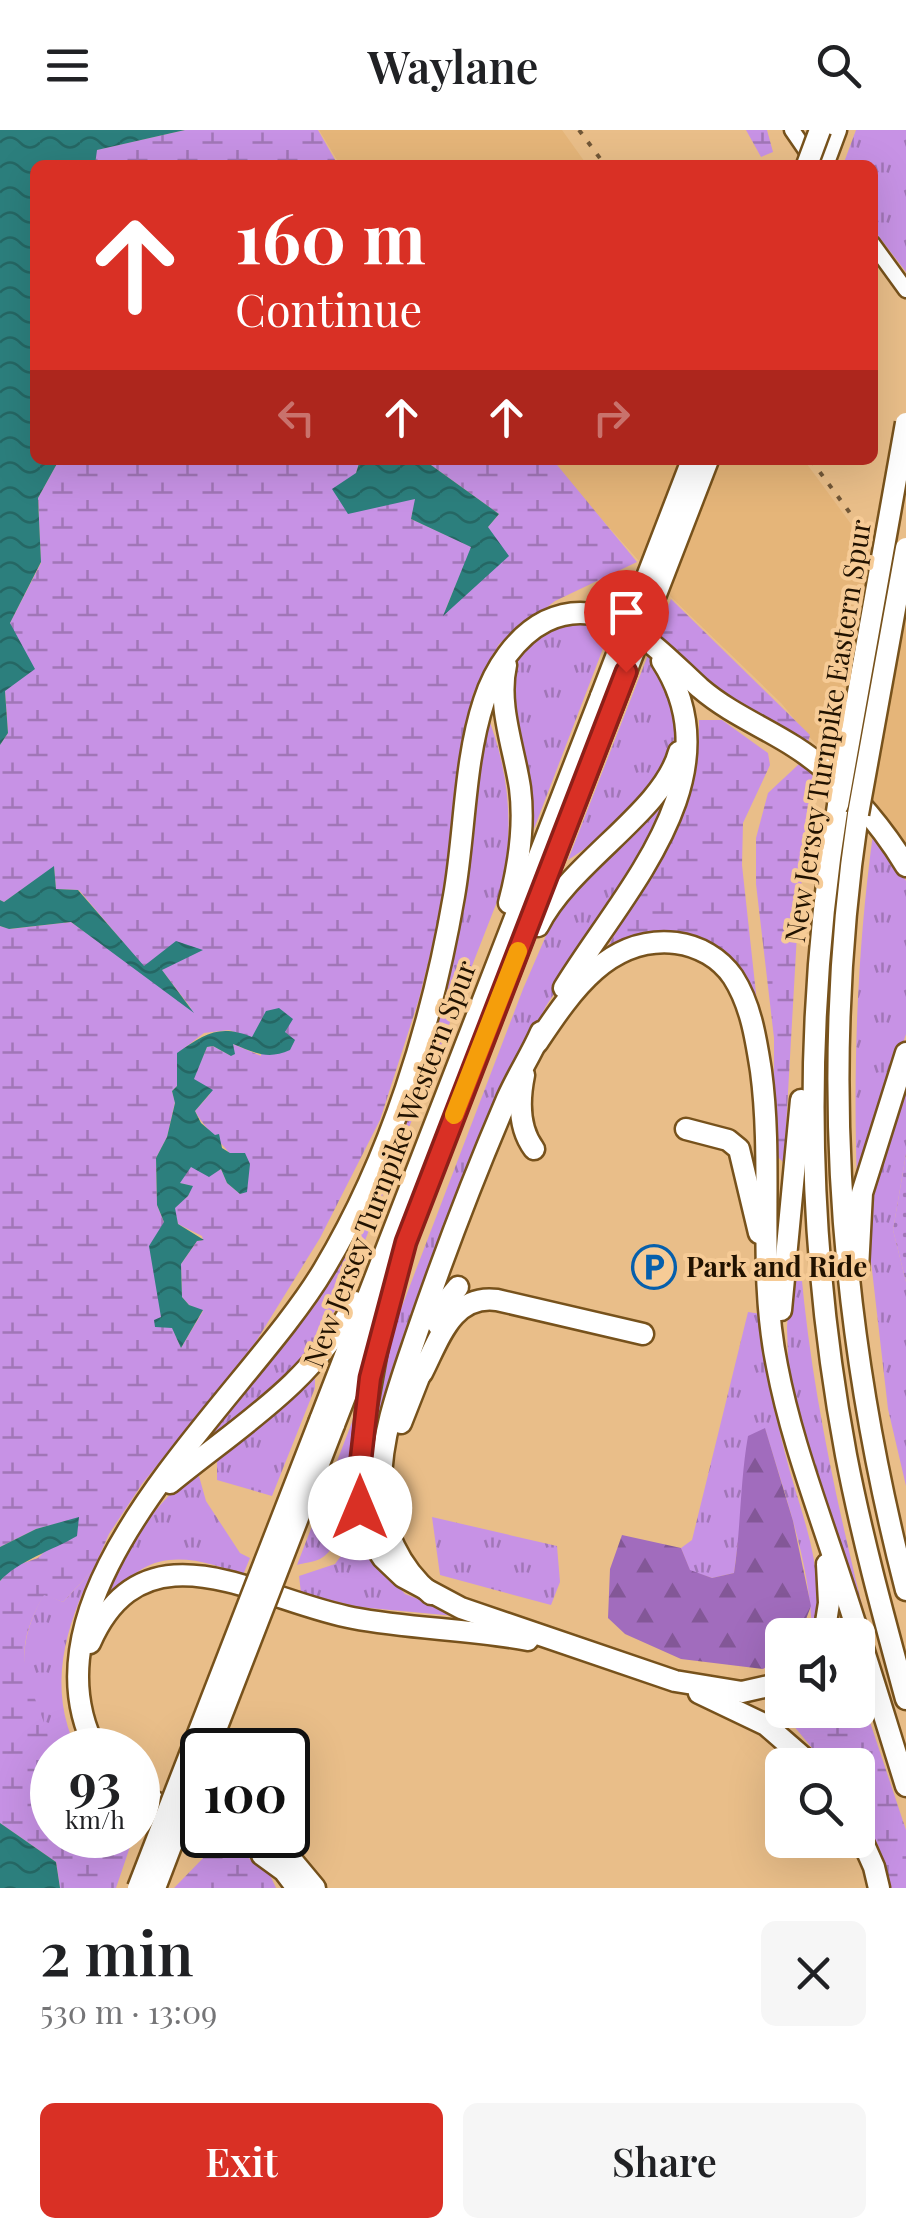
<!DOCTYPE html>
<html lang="en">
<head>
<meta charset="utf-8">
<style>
	:root { --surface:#fff; --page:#f6f6f6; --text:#202124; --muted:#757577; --accent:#d93025 }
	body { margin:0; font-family:"Playfair Display",serif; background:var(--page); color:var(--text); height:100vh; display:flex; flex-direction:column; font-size:38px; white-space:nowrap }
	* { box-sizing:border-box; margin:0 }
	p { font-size:32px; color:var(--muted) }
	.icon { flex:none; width:55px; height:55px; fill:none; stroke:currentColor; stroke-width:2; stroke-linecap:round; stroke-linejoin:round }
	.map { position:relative; height:1758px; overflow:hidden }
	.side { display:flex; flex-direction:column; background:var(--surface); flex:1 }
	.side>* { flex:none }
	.guide { position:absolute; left:30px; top:30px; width:848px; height:305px; border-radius:15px; box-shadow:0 10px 40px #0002; background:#d93025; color:#fff; overflow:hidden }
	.controls { position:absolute; left:765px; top:1488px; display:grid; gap:20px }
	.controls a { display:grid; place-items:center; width:110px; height:110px; border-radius:15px; background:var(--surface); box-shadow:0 10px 40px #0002; font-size:50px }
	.speed { position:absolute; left:30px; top:1598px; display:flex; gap:20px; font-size:50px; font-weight:700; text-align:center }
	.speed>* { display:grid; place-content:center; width:130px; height:130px; border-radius:50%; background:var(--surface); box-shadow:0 10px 40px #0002; line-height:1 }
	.speed small { font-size:25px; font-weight:400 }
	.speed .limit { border:5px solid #111; border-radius:15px; background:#fff; color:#111 }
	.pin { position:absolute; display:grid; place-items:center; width:85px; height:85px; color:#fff; margin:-102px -42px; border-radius:50% 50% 50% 0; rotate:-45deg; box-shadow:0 0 10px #0007 }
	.pin .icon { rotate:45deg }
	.me { position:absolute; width:110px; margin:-55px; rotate:0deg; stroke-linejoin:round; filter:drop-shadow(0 0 8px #0008) }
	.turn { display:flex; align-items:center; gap:35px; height:210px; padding:0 40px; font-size:45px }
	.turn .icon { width:130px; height:130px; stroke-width:2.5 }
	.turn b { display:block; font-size:70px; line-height:85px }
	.lanes { display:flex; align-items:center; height:95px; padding:0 40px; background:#0003; justify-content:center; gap:50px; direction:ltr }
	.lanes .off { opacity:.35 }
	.round { display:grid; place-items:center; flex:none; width:105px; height:105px; border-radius:15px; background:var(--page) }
	.overview { display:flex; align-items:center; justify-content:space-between; height:170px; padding:0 40px }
	h1 { font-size:60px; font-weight:600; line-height:75px }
	.action { display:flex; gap:20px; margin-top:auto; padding:20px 40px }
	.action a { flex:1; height:115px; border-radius:15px; background:var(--accent); color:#fff; font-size:40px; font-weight:600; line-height:115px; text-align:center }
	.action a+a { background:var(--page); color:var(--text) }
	header { display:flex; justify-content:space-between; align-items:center; height:130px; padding:0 40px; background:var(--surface); font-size:45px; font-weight:600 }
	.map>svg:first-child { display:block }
	.built { fill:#e5b579 }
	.grass { fill:url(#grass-tufts) }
	.forest { fill:url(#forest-firs) }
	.wetland { fill:url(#wetland-marsh); fill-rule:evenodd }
	.park { fill:url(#park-dots) }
	.water { fill:url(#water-waves) }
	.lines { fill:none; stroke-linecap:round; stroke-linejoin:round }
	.minor-casing { stroke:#77521c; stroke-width:19 }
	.highway-casing { stroke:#77521c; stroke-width:25 }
	.minor { stroke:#fff; stroke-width:14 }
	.highway { stroke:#fff; stroke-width:20 }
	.rail { stroke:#715737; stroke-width:4; stroke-dasharray:5 10; stroke-linecap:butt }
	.highway-bridge-casing { stroke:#77521c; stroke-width:25; stroke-linecap:butt }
	.highway-bridge { stroke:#fff; stroke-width:20 }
	.route-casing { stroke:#8d1f18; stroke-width:25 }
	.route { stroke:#d93025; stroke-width:18 }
	.slow { stroke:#f59e0b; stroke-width:18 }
	.labels { text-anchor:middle; stroke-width:8; stroke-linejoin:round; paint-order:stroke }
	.street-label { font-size:28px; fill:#211200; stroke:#f6cb96 }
	.poi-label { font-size:28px; font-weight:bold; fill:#211200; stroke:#f6cb96; text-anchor:start }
</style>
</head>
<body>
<header><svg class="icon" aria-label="menu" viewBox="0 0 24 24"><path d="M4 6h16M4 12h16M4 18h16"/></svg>Waylane<svg class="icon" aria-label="search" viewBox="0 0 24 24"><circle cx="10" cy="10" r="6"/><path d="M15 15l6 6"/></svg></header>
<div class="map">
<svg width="906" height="1758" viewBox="0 0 906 1758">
	<defs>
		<pattern id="grass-tufts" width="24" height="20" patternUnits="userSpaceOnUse" patternTransform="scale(2.5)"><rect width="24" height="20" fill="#c792e5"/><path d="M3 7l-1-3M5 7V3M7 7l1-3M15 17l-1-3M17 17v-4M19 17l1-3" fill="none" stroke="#a176b7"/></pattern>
		<pattern id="forest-firs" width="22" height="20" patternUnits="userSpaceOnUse" patternTransform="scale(2.5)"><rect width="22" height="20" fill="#a16cbd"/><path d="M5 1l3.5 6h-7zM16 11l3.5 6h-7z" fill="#835797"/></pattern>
		<pattern id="wetland-marsh" width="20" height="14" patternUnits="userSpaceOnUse" patternTransform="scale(2.5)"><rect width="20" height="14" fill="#c792e5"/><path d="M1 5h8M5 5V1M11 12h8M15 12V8" fill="none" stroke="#a176b7"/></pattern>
		<pattern id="park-dots" width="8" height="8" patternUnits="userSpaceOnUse" patternTransform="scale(2.5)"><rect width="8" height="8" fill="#c792e5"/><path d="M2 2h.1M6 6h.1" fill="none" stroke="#a176b7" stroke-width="1.8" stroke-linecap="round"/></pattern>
		<pattern id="water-waves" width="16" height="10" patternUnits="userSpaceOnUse" patternTransform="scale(2.5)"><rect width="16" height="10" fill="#2c7f7d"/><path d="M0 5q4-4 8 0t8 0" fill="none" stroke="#256764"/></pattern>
	</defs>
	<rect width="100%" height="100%" fill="#e9be89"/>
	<g class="built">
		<path d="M319,0H562L587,35H340Z"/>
		<path d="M549,330H804L906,469V722L781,573L672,468Z"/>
	</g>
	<g class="grass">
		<path d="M856,0H906V142L873,99L872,35H843Z"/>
		<path d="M573,489L612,495L524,725L509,554C522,512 534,506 573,489Z"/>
		<path d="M648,525C717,613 642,681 568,730Z"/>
		<path d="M486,582C510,642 515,701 500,764L343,1167L306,1228L266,1266L187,1327L288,1199L404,975Z"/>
		<path d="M661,677L665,681L605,787L546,876L497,977L376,1366L371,1371V1321L382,1243L398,1187L523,859L551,794L596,735Z"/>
		<path d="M873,704L893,726L906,751V904L857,1054C853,936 857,821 873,704Z"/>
		<path d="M906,959V1024L893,1100L906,1152V1356L888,1279L869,1114L873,1063Z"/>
		<path d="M794,1107L799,1116C811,1285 855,1449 897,1613L789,1257L787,1197Z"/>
		<path d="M748,1182L761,1184C767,1231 773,1277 785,1323C800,1384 829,1442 812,1505C811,1435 785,1365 765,1299L739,1405L734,1443L712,1448L690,1441L681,1418L692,1410Z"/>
		<path d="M315,1242V1258L272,1366L217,1350V1330L229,1316Z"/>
		<path d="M364,1261C359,1301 358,1408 320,1429C314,1432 303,1433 297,1435Z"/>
		<path d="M197,1339L206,1371L240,1423L250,1428L243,1445C213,1433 172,1420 142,1439C127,1448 113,1462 98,1474C126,1418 149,1380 197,1339Z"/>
		<path d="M432,1387L557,1416L560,1452L551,1475L440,1445Z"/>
		<path d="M360,1400L375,1428L405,1464L465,1487L359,1477L301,1463L299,1446L335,1434Z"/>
		<path d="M93,1440C65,1498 47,1558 77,1620L52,1622C28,1558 8,1529 44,1464L63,1472Z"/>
	</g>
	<path class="forest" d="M765,1298L793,1391L811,1476L800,1505H782V1527L763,1539L681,1529L625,1504L608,1488L610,1439L622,1405L681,1418L690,1440L712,1448L734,1443C741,1397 740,1352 748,1306Z"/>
	<g class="wetland">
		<path d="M185,0H318L338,35H95L96,20Z"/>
		<path d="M746,0H767L773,22L761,27Z"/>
		<path d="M59,330H360L356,343L416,369L411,389L472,417L444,483L488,397L499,384L424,330H553L637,432L555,471L499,514L473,564L450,744L419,869L380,990L320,1108L255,1213L142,1354L109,1404L93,1440L63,1472L44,1465C4,1535 35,1552 52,1619C58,1645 52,1678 52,1705H134L116,1758H60L56,1732L0,1693V1451L12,1437L38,1428L78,1388L36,1399L0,1417V796L10,799L71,792L191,878L161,839L144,837L79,760L56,759L54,737L4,772L0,770V615L8,603L5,561L10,493L41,433L38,368ZM259,896L261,926L233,914L231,926L213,916L207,917L193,950L210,964L195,981C209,1008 246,1028 247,1061L240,1064L227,1053L221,1039L212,1044L191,1036L179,1053L192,1056L188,1066L174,1078L178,1094L202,1106L203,1110L197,1111L181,1134L182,1167L189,1175L203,1181L181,1218L172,1197H155V1191L161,1187L164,1092L157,1075L156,1028L167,1007L175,972L172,961L177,956L178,923L204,903L229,900L252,908Z"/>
		<path d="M671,469L810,605L808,613L724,565L657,503Z"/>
		<path d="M699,590H722L768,623L770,635L743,693L742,735L760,900L745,855L659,806L607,818C648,745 701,678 699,590Z"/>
		<path d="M799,634L818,643L799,769L784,1033L774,1023V908L756,754V708L768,663Z"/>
		<path d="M858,1556L906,1700V1758H890L879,1717L858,1681V1635H826L788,1589L797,1580H858Z"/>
		<path d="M241,1722L270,1745L276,1758H174L207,1724Z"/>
	</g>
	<path class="park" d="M906,1024V1152L893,1100Z"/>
	<g class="water">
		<path d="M0,0H185L97,20L95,35H35V330H59L38,368L41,432L10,493L35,539L5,561L8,603L0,615Z"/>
		<path d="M360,330H424L499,384L488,397L509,426L443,486L471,417L411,389L415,369L348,384L332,359L356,343Z"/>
		<path d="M54,736L56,759L78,760L144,836L176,811L203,820L162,840L194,883L71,792L9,799L0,796V770L4,772Z"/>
		<path d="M279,878L293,889L285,902L295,910L290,920C268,930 255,923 233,914L235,924L231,926L213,916L207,917L194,949L213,960L195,981L201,993L215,1005L219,1004L222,1018L230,1023H245L250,1034L247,1062L240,1064L227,1053L221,1039L209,1047L191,1037L180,1053L193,1056L188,1066L175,1078L178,1094L204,1110L197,1111L181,1134L182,1167L189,1175L203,1180L181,1218L172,1198L155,1197L154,1190L161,1187L149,1116L164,1092L157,1075L156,1028L167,1007L175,973L172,961L177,956V923C205,903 220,894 252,907L266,881Z"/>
		<path d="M79,1387L77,1406C53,1420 18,1431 0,1451V1417L36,1399Z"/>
		<path d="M0,1693L56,1732L60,1758H0Z"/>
	</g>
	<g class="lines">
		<g class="minor-casing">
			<g id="minor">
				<path d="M792,0L814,32"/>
				<path d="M872,113L906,160"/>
			</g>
		</g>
		<g class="highway-casing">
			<g id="highway">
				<path d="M823,35L836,0"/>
				<path d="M506,535C497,575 514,618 520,658C525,697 519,735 509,773"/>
				<path d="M838,675C803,891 806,1111 846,1325C862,1408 884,1488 906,1569"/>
				<path d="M858,684C819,945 840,1205 906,1460"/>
				<path d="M538,796C570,732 663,682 679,622"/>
				<path d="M564,858C622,763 737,647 662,531"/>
				<path d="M537,913C570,864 608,805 676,813C699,816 720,828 733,847C751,875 756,909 761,941C774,1038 757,1139 777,1236C789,1299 810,1357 830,1417C857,1496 881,1576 906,1656"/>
				<path d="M524,945C519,970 518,998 534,1019"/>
				<path d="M686,999L728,1010L739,1019L759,1103"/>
				<path d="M858,1139L862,1063L906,923"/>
				<path d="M781,1180L801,970"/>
				<path d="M438,1195L448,1169L458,1157"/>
				<path d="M379,1210L366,1281L359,1368L373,1413L383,1428L403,1447L461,1478L675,1551L742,1562L782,1553"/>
				<path d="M422,1243C439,1210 452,1164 497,1170L643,1204"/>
				<path d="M320,1290L601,566"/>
				<path d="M401,1293L425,1232"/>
				<path d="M334,1295L612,578"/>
				<path d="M170,1353C238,1297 312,1254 355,1172"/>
				<path d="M431,1464C400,1438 381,1399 381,1358C380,1306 400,1253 417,1203C444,1124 474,1046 507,969C517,946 531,925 541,902"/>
				<path d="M824,1505L829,1473L827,1434"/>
				<path d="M90,1513C145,1388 260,1471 353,1488C410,1499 470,1499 528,1510"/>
				<path d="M699,1563L766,1595L812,1635"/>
				<path d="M96,1620C11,1458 250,1265 324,1139C391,1027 432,894 454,766C465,704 464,631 484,571C494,539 516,506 546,491C609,461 659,521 700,558C729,583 764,597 795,617C839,645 880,693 906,736"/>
				<path d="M138,1664L202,1694"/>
				<path d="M858,1701L874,1737L879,1758"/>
				<path d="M235,1705L290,1728L315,1758"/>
				<path d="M262,1725L284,1741L297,1758"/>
			</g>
		</g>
		<use href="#minor" class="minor"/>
		<use href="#highway" class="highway"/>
		<g class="rail">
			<path d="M579,0L605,35"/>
			<path d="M811,330L906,459"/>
		</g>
		<g class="highway-bridge-casing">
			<g id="highway-bridge">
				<path d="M807,35L820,0"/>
				<path d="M601,566L692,330"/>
				<path d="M612,578L708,330"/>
				<path d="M838,675L906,293"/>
				<path d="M858,684L906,418"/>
				<path d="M208,1620L334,1295"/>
				<path d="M138,1758L320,1290"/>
				<path d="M155,1758L202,1635"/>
			</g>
		</g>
		<use href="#highway-bridge" class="highway-bridge"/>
	</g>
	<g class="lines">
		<g class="route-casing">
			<path id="route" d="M360,1378V1337L370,1248L406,1112L626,542"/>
		</g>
		<use href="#route" class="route"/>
		<path class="slow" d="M454,985L518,821"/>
	</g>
	<defs>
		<g id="parking-ring" transform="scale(2.25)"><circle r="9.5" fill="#f6cb96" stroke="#065fac" stroke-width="1.5"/><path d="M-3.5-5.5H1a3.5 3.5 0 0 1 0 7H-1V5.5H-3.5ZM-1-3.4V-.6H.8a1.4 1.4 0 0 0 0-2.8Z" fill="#065fac"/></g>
	</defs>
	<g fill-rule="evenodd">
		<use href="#parking-ring" x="654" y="1137"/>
	</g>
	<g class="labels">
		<g class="street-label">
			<text transform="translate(828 601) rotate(-81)" y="10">New Jersey Turnpike Eastern Spur</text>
			<text transform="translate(390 1034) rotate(-69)" y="10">New Jersey Turnpike Western Spur</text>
		</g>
		<g class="poi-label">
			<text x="686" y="1147">Park and Ride</text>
		</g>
	</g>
</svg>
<div class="controls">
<a><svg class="icon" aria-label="sound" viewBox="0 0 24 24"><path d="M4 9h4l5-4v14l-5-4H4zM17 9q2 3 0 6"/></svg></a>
<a><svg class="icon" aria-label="search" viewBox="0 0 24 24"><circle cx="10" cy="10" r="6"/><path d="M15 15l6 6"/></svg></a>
</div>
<div class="speed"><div>93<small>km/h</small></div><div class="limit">100</div></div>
<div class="pin" style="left:626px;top:542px;background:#d93025"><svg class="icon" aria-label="arrive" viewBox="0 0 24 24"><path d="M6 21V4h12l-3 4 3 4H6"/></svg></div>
<svg class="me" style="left:360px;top:1378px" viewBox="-20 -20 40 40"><circle r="19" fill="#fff"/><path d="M0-13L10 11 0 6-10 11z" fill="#d93025"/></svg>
<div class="guide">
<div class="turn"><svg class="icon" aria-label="ahead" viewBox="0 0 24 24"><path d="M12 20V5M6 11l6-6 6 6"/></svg><div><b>160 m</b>Continue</div></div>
<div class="lanes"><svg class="icon off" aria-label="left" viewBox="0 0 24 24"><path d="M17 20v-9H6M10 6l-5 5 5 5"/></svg><svg class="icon" aria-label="ahead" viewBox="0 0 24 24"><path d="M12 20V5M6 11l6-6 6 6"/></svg><svg class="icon" aria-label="ahead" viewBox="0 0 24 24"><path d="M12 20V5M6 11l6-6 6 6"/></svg><svg class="icon off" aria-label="right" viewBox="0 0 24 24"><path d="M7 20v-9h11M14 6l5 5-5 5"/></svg></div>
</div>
</div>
<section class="side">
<div class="overview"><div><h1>2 min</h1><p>530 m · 13:09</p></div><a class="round"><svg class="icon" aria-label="close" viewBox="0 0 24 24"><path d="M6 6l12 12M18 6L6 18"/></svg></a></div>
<div class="action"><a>Exit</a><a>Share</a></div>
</section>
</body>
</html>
